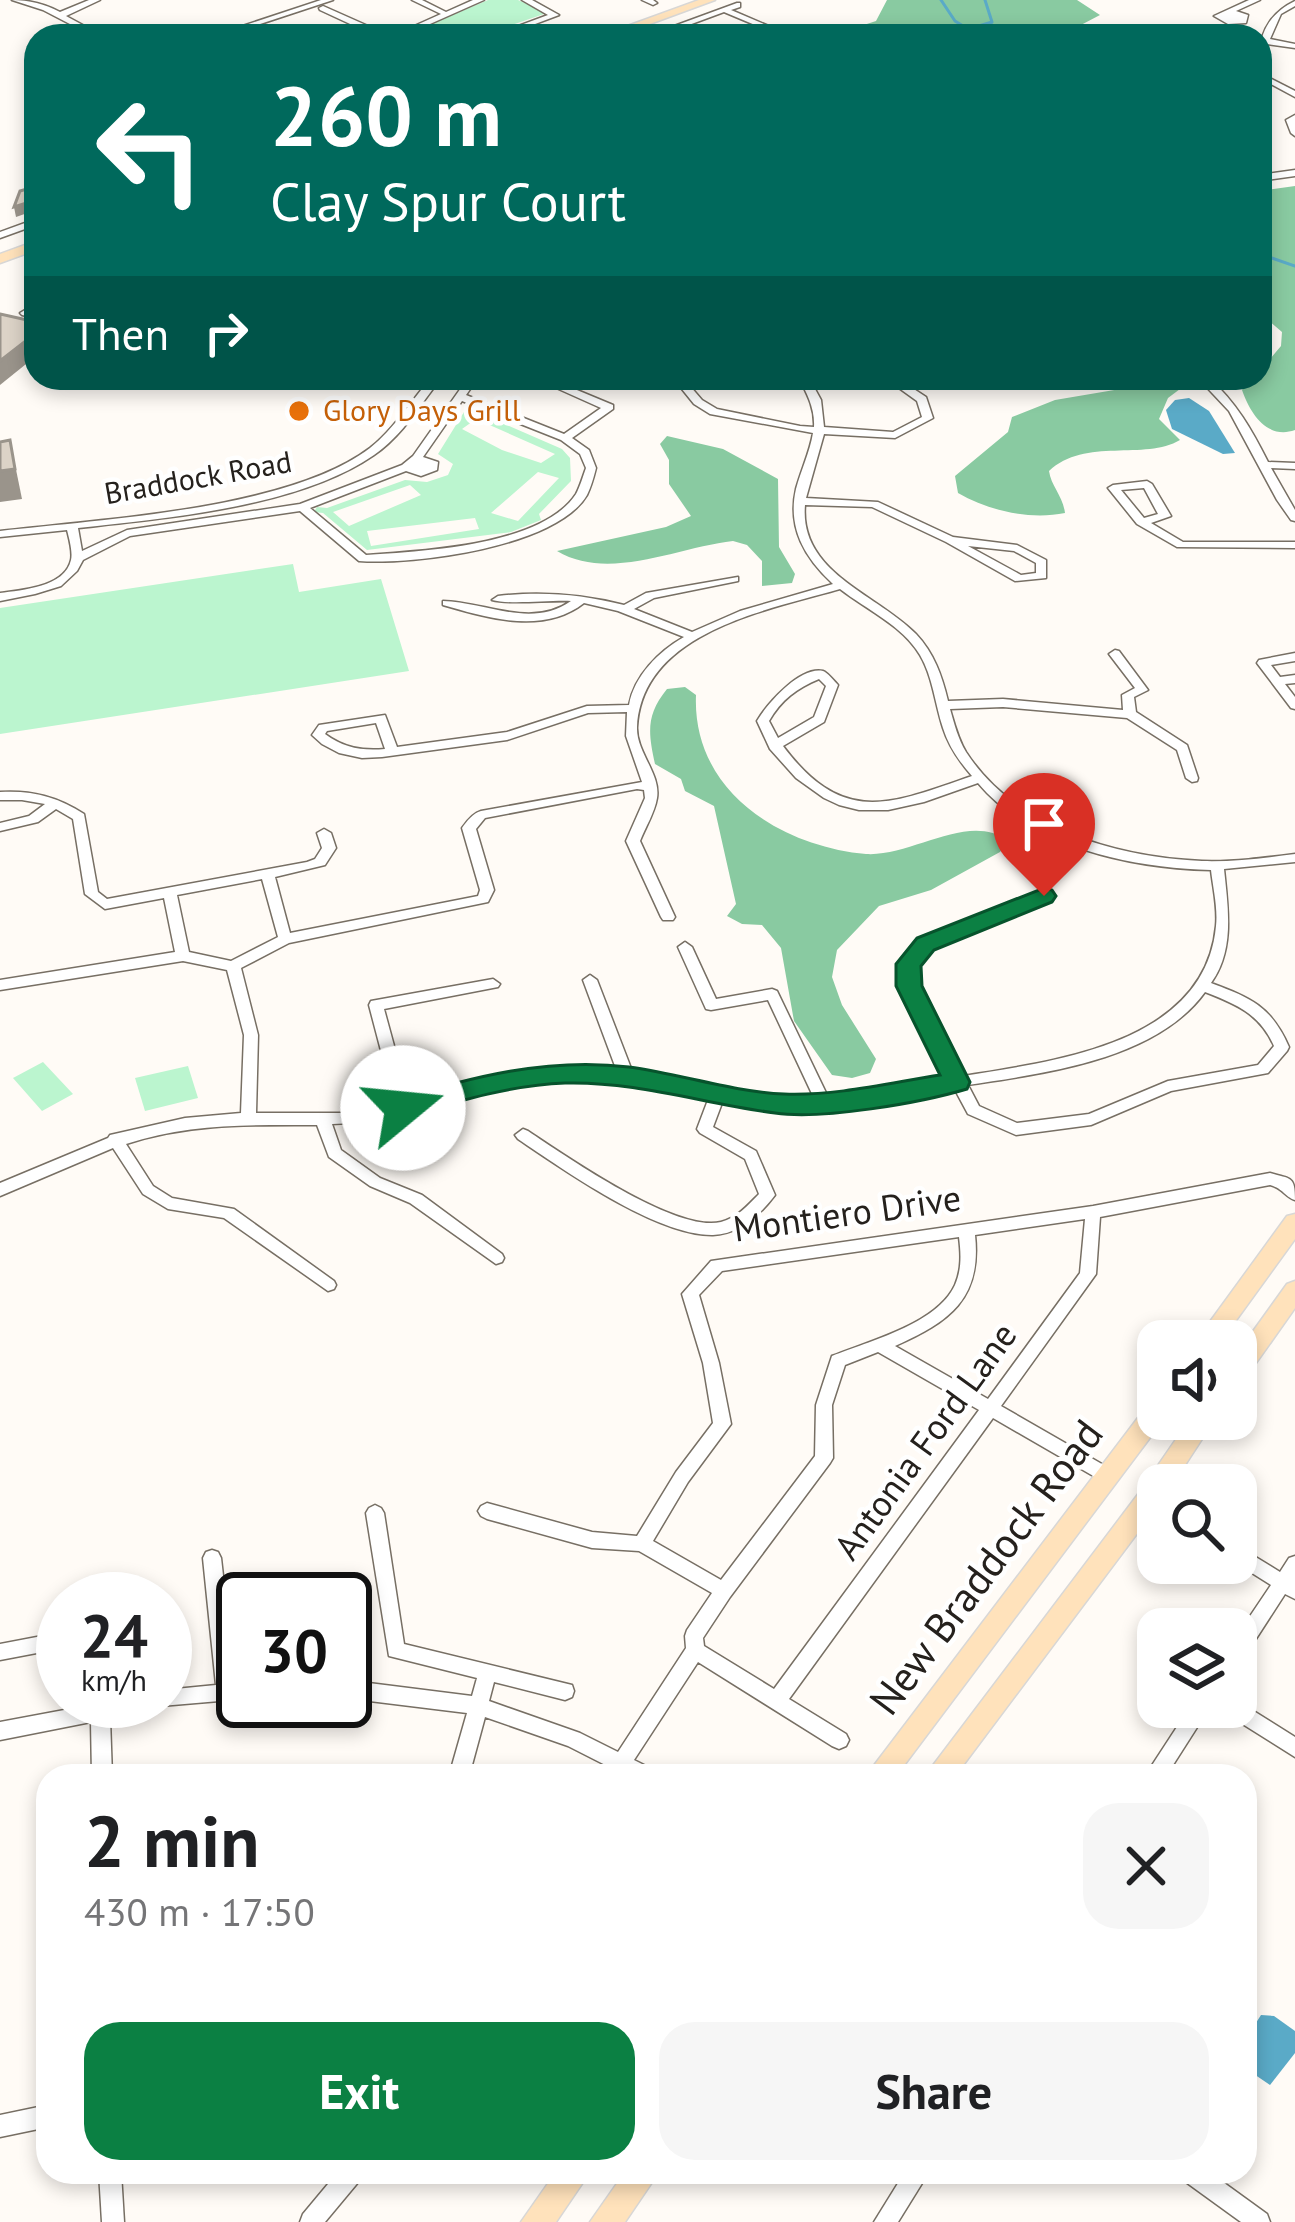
<!DOCTYPE html>
<html lang="en">
<head>
<meta charset="utf-8">
<style>
	:root { --surface:#fff; --page:#f6f6f6; --text:#202124; --muted:#757577; --accent:#0b8043 }
	body { margin:0; font-family:"PT Sans",sans-serif; background:var(--page); color:var(--text); height:100vh; display:flex; flex-direction:column; font-size:45px; white-space:nowrap }
	* { box-sizing:border-box; margin:0 }
	p { font-size:39px; color:var(--muted) }
	.icon { flex:none; width:66px; height:66px; fill:none; stroke:currentColor; stroke-width:2; stroke-linecap:round; stroke-linejoin:round }
	.map { position:relative; flex:1; overflow:hidden }
	.drawer { position:absolute; left:36px; top:1764px; width:1221px; height:420px; display:flex; flex-direction:column; background:var(--surface); border-radius:36px; box-shadow:0 6px 18px #0003 }
	.drawer>* { flex:none }
	.banner { position:absolute; left:24px; top:24px; width:1248px; height:366px; border-radius:36px; box-shadow:0 6px 18px #0003; background:#00695c; color:#fff; overflow:hidden }
	.fabs { position:absolute; left:1137px; top:1320px; display:grid; gap:24px }
	.fabs a { display:grid; place-items:center; width:120px; height:120px; border-radius:24px; background:var(--surface); box-shadow:0 6px 18px #0003; font-size:60px }
	.speed { position:absolute; left:36px; top:1572px; display:flex; gap:24px; font-size:60px; font-weight:700; text-align:center }
	.speed>* { display:grid; place-content:center; width:156px; height:156px; border-radius:50%; background:var(--surface); box-shadow:0 6px 18px #0003; line-height:1 }
	.speed small { font-size:30px; font-weight:400 }
	.speed .limit { border:6px solid #111; border-radius:18px; background:#fff; color:#111 }
	.pin { position:absolute; display:grid; place-items:center; width:102px; height:102px; color:#fff; margin:-123px -51px; border-radius:50% 50% 50% 0; rotate:-45deg; box-shadow:0 0 12px #0007 }
	.pin .icon { rotate:45deg }
	.me { position:absolute; width:132px; margin:-66px; rotate:73deg; stroke-linejoin:round; filter:drop-shadow(0 0 9px #0008) }
	.turn { display:flex; align-items:center; gap:42px; height:252px; padding:0 48px; font-size:54px }
	.turn .icon { width:156px; height:156px; stroke-width:2.5 }
	.turn b { display:block; font-size:84px; line-height:102px }
	.then { display:flex; align-items:center; height:114px; padding:0 48px; background:#0003; gap:24px; font-size:45px }
	.round { display:grid; place-items:center; flex:none; width:126px; height:126px; border-radius:36px; background:var(--page) }
	.head { display:flex; align-items:center; justify-content:space-between; height:204px; padding:0 48px }
	h1 { font-size:72px; font-weight:700; line-height:90px }
	.button { display:flex; gap:24px; margin-top:auto; padding:24px 48px }
	.button a { flex:1; height:138px; border-radius:36px; background:var(--accent); color:#fff; font-size:48px; font-weight:700; line-height:138px; text-align:center }
	.button a+a { background:var(--page); color:var(--text) }
	.map>svg:first-child { display:block }
	.green { fill:#bbf5cf; fill-rule:evenodd }
	.forest { fill:#89caa1 }
	.water { fill:#5aaac7 }
	.lines { fill:none; stroke-linecap:round; stroke-linejoin:round }
	.stream { stroke:#5aaac7; stroke-width:3 }
	.minor-casing { stroke:#776f64; stroke-width:3 }
	.major-casing { stroke:#d8d7d6; stroke-width:3 }
	.minor { fill:#fff; fill-rule:evenodd }
	.major { fill:#ffe2bb; fill-rule:evenodd }
	.shaded-wall { fill:#9a948b }
	.building { fill:#dcd3c7; stroke:#9a948b; stroke-width:3 }
	.route { fill:#0b8043; stroke:#07532c; stroke-width:3 }
	.food-dot { fill:#e8710a; stroke:#fff; stroke-width:4.5 }
	.labels { text-anchor:middle; stroke-width:9; stroke-linejoin:round; paint-order:stroke }
	.far-food-label { font-size:30px; fill:#c56008; stroke:#fff; text-anchor:start }
	.far-street-label { font-size:30px; fill:#25211d; stroke:#fff }
	.street-label { font-size:36px; fill:#25211d; stroke:#fff }
	.near-street-label { font-size:42px; fill:#25211d; stroke:#fff }
</style>
</head>
<body>
<div class="map">
<svg width="1295" height="2222" viewBox="0 0 1295 2222">
	<rect width="100%" height="100%" fill="#fffbf6"/>
	<g class="green">
		<path d="M488,0H518L547,13L479,36H403Z"/>
		<path d="M472,410L562,449L570,458L571,481L539,514L541,520L511,532L367,550L323,513L314,512L317,507L327,508L405,480L427,482L448,475L453,464L438,454L464,412ZM476,419L555,454L541,463L502,450L462,429ZM538,472L559,478L518,521L491,513ZM410,485L421,495L349,526L333,512ZM475,518L479,529L371,546L367,531Z"/>
		<path d="M293,564L299,592L381,579L409,671L0,734V608Z"/>
		<path d="M43,1062L73,1094L42,1111L13,1078Z"/>
		<path d="M188,1066L198,1098L145,1111L135,1078Z"/>
	</g>
	<g class="forest">
		<path d="M887,0H1077L1100,15L1079,26L1086,36H830L876,21Z"/>
		<path d="M1295,186V430C1267,440 1250,413 1242,390L1251,378H1260V371L1281,346L1282,332L1260,313V191Z"/>
		<path d="M1131,378L1182,379L1184,386L1168,398L1159,419L1180,440C1145,461 1085,437 1049,471C1051,486 1063,496 1065,513C1030,520 989,511 958,493L955,476L1008,432L1012,417L1055,400L1132,387Z"/>
		<path d="M667,436L723,449L778,479L779,547L795,574L792,583L762,586V561L747,545L733,541C678,547 609,582 557,551L666,527L691,516L669,484V460L660,444Z"/>
		<path d="M685,687L696,695C692,790 779,846 866,854C912,857 969,811 1008,841L1000,852L931,890L879,906L837,950L832,977L842,1005L876,1059L870,1073L852,1078L832,1075L794,1021L781,948L762,925L742,924L727,916L736,904L714,806L685,791L681,779L655,764C648,732 646,715 667,689Z"/>
	</g>
	<g class="water">
		<path d="M1189,398L1209,411L1235,453L1223,454L1172,429L1166,410L1175,400Z"/>
		<path d="M1261,2015L1274,2016L1295,2031V2053L1270,2085L1245,2068V2040Z"/>
	</g>
	<g class="lines">
		<g class="stream">
			<path d="M941,0L955,21L968,29L956,36"/>
			<path d="M991,24L1000,36"/>
			<path d="M969,29L992,22L985,0"/>
			<path d="M1260,254L1295,266"/>
		</g>
		<g class="minor-casing">
			<g id="minor">
				<path d="M12,0C29,0 45,4 60,12L89,0H100L66,16L103,36H93L43,10Z"/>
				<path d="M321,0H333L224,36H212Z"/>
				<path d="M412,0H422L446,12L473,0H484L403,36H392L441,14Z"/>
				<path d="M522,0H532L559,15L503,36H491L548,15Z"/>
				<path d="M642,0H653L657,3L653,5Z"/>
				<path d="M1249,0H1260L1236,11L1248,15L1246,23L1228,24L1214,16Z"/>
				<path d="M1295,1V6L1281,14L1270,39L1295,44V48L1267,44L1260,53C1260,29 1274,11 1295,1Z"/>
				<path d="M737,3H740V7L731,10L792,36H781L724,12L659,36H647Z"/>
				<path d="M323,6L386,34L387,36H376L320,10L319,8Z"/>
				<path d="M1260,73L1295,91V97L1260,78Z"/>
				<path d="M1295,115V136L1291,133L1286,120Z"/>
				<path d="M1295,170V176L1260,181V175Z"/>
				<path d="M36,219V225L0,238V232Z"/>
				<path d="M25,310L36,312V318L22,315L20,313Z"/>
				<path d="M431,378H441C421,404 402,436 374,455C299,507 168,518 78,528L82,551L127,530L300,504L402,465L413,456L468,378H478L466,395L564,434L601,408L534,378H548L613,405V409L572,438L589,450L596,468C594,476 591,487 587,495C557,547 414,565 359,561L300,511L130,536L83,560L77,571L61,586L35,594L0,601V593C22,590 65,587 71,560C73,552 69,538 67,530L0,537V531C101,519 288,510 370,448C394,429 411,401 431,378ZM462,401L561,440L580,454L586,468C583,476 580,487 576,494C542,546 422,551 366,555L310,508L406,471L421,476L437,470L438,462L423,457Z"/>
				<path d="M673,378H683L702,400L717,409L800,426L814,427C815,408 807,394 799,378H809L821,400L824,427L893,432L922,417L917,401L885,378H897L926,397L933,418L895,438L824,434L806,498L878,502L953,537L1017,545L1046,560V578L1015,581L946,542L872,507L805,505C799,573 877,594 916,634C934,653 942,676 948,701L1003,699L1123,710L1122,695L1135,688L1109,654L1115,650L1119,651L1148,690L1134,697L1136,712L1187,745L1198,778L1197,781L1192,782L1186,778L1177,750L1127,718L1003,707L950,709C954,723 958,739 966,752C1016,829 1116,857 1202,861C1233,862 1264,858 1295,854V862L1224,869C1228,908 1235,950 1211,983C1251,998 1271,1006 1289,1047L1287,1051L1268,1073L1171,1091L1091,1125L1016,1135L968,1114L954,1088L824,1109H777L722,1103L713,1127L756,1151L775,1195C760,1215 739,1234 713,1235C657,1236 564,1170 518,1139L515,1135L523,1129L528,1131C567,1157 676,1233 721,1222C737,1218 748,1205 759,1194L745,1159L700,1133L697,1129L708,1100C644,1088 579,1074 514,1084C452,1094 395,1122 332,1124L341,1150L380,1178L422,1195L502,1254L504,1258L502,1262L496,1264L410,1203L370,1186L329,1157L317,1125C251,1125 189,1123 126,1144L153,1186L172,1198L234,1209L334,1281L336,1285L334,1289L328,1291L224,1218L168,1209L143,1194L113,1148L0,1196V1183L108,1138L110,1135L185,1118L241,1113L244,1035L227,970L183,961L0,990V980L175,952L164,898L105,909L85,894L73,819L56,809L38,822L0,831V823L29,816L45,804L22,800H0V792C32,790 58,797 84,814L98,892L107,899L307,862L315,859L322,848L317,833L324,829L331,833L336,848L325,865L275,877L290,933L478,896L480,890L462,828C467,821 473,813 481,811L642,782L626,736L627,712L588,713L507,740L382,757L362,758L339,753L322,744L312,735L319,725L385,715L397,747L507,732L587,706L629,705C634,676 659,651 684,637L618,611L584,603C543,635 488,618 443,605V601C486,602 531,629 571,601C548,600 510,605 492,600L498,596C542,591 581,594 624,605L646,593L738,577V581L654,598L634,609L692,632L740,611L833,584C805,558 787,528 796,489C801,470 810,452 813,433L710,414L694,404ZM968,546L1014,551L1036,563V573L1021,575ZM840,589C867,610 902,625 920,655C933,677 935,704 943,728C949,747 959,761 972,776C890,804 844,827 783,746L824,722L838,685C835,682 827,672 823,671C800,666 767,704 757,721L770,749L796,778L824,798L839,805L859,810H888L924,802L978,783C1032,847 1130,868 1211,870C1213,888 1218,908 1216,926C1205,1044 1055,1061 963,1076L916,986L915,965L938,944L1049,899L1051,896L1044,891L928,938L901,964L902,986L949,1078L828,1097L777,991L772,989L716,999L692,947L685,942L678,947L706,1009L711,1010L768,1000L814,1098L746,1096L634,1076L597,980L590,975L583,980L618,1074C536,1063 486,1079 409,1101L384,1009L498,987L500,984L493,979L371,1001L369,1005L395,1104L341,1113H256L258,1035L241,968L289,943L488,902L494,890L476,829L485,818L637,789L644,790L645,798L626,841L661,917L663,920H673L675,917L640,841C645,828 655,812 657,798C661,774 636,752 637,727C642,632 767,610 840,589ZM819,679L826,686L814,717L778,738L769,721C781,700 797,688 819,679ZM376,723L385,749C362,751 344,748 325,734L327,731ZM262,879L278,937L231,961L189,952L177,895ZM1205,992C1236,1004 1260,1014 1274,1046L1258,1065L1168,1081L1089,1114L1017,1123L979,1106L968,1085C1045,1073 1156,1060 1205,992Z"/>
				<path d="M1198,378H1209C1236,402 1252,430 1268,462L1295,463V469L1271,468L1295,510V521L1291,520L1277,500L1229,411Z"/>
				<path d="M1147,481L1152,484L1171,516L1151,523L1183,542H1295V548L1177,547L1137,524L1108,488L1113,485ZM1144,488L1158,514L1144,518L1121,490Z"/>
				<path d="M1295,653V661L1271,665L1280,677L1295,675V683L1285,684L1295,697V709L1291,708L1257,663L1259,660Z"/>
				<path d="M1270,1173C1291,1179 1295,1176 1295,1200C1285,1197 1284,1189 1270,1185L1100,1217L1096,1274L1001,1406L1114,1471L1117,1476L1114,1481L1108,1483L1102,1481L993,1418L789,1699L846,1734L849,1740L846,1746L839,1749L832,1746L698,1662L634,1760L654,1770L657,1776H627L568,1746L485,1717L469,1776H449L467,1713L345,1698V1680L472,1696L477,1678L389,1656L366,1513L369,1508L375,1505L381,1508L384,1513L404,1644L572,1685L574,1691L572,1697L565,1700L494,1682L489,1701L580,1733L618,1752L686,1648L685,1636L687,1630L712,1593L639,1551L592,1548L487,1519L481,1516L478,1511L481,1506L487,1503L592,1532L637,1536L676,1472L713,1423L703,1363L682,1294L711,1261L1093,1206ZM1085,1219L1080,1273L988,1399L895,1346C949,1322 982,1299 975,1235ZM959,1237C961,1253 962,1269 955,1285C937,1324 869,1341 832,1356L816,1405L815,1456L721,1580L653,1541L688,1482L731,1424L719,1363L699,1295L722,1271ZM878,1352L979,1410L774,1689L704,1646L703,1638L730,1597L830,1463L833,1458L832,1405L845,1365Z"/>
				<path d="M1236,1545L1280,1572L1289,1558L1295,1556V1599L1285,1594L1243,1659L1236,1661V1637L1271,1585L1236,1563Z"/>
				<path d="M212,1550L218,1552L221,1558L235,1682L243,1681V1699L161,1706L110,1718L112,1776H92L91,1722L0,1740V1722L91,1705V1701H165V1690L216,1685L203,1558L206,1552Z"/>
				<path d="M63,1632V1648L0,1660V1644Z"/>
				<path d="M1236,1700L1295,1737V1757L1225,1713L1223,1707H1236Z"/>
				<path d="M1190,1707H1210L1166,1776H1145Z"/>
				<path d="M48,2105V2127L0,2137V2115Z"/>
				<path d="M99,2172H121L124,2222H102Z"/>
				<path d="M338,2172H363L360,2180L325,2222H300L303,2214Z"/>
				<path d="M905,2172H929L898,2222H874Z"/>
				<path d="M1180,2172H1209L1267,2214L1270,2222H1241L1183,2180Z"/>
			</g>
		</g>
		<g class="major-casing">
			<g id="major">
				<path d="M699,0H715L617,36H600Z"/>
				<path d="M36,241V250L0,263V254Z"/>
				<path d="M1295,1214V1239L1221,1341H1196L1287,1216Z"/>
				<path d="M1295,1281V1308L1244,1380L1236,1383V1355L1287,1284Z"/>
				<path d="M1158,1399V1419H1164L896,1776H866L1150,1402Z"/>
				<path d="M1190,1419H1215L1172,1485H1158L1157,1507L955,1776H925L1139,1493Z"/>
				<path d="M556,2172H590L556,2222H521Z"/>
				<path d="M625,2172H659L625,2222H590Z"/>
			</g>
		</g>
		<use href="#minor" class="minor"/>
		<use href="#major" class="major"/>
	</g>
	<g class="shaded-wall">
		<path d="M36,200V210L16,217L14,207Z"/>
		<path d="M36,333V356L0,385V361Z"/>
		<path d="M10,440L22,499L0,502V471Z"/>
	</g>
	<g class="building">
		<path d="M30,188L36,191V200L14,207L20,191Z"/>
		<path d="M0,314L36,322V333L0,361Z"/>
		<path d="M10,440L15,469L0,471V442Z"/>
	</g>
	<path class="route" d="M1044,888L1052,890L1056,896L1052,902L934,950L921,966L922,986L970,1082L967,1089C920,1103 822,1120 775,1113C705,1104 636,1081 565,1083C509,1085 456,1102 403,1118L389,1108L393,1101C471,1077 548,1057 629,1067C681,1074 733,1092 784,1094C836,1096 889,1083 940,1075L896,986V964L917,938Z"/>
	<circle class="food-dot" cx="299" cy="411" r="12"/>
	<g class="labels">
		<g class="far-food-label">
			<text x="323" y="421">Glory Days Grill</text>
		</g>
		<g class="far-street-label">
			<text transform="translate(198 478) rotate(-10)" y="10">Braddock Road</text>
		</g>
		<g class="street-label">
			<text transform="translate(847 1213) rotate(-8)" y="13">Montiero Drive</text>
			<text transform="translate(925 1441) rotate(-54)" y="13">Antonia Ford Lane</text>
		</g>
		<g class="near-street-label">
			<text transform="translate(986 1567) rotate(-53)" y="15">New Braddock Road</text>
		</g>
	</g>
</svg>
<div class="fabs">
<a><svg class="icon" aria-label="sound" viewBox="0 0 24 24"><path d="M4 9h4l5-4v14l-5-4H4zM17 9q2 3 0 6"/></svg></a>
<a><svg class="icon" aria-label="search" viewBox="0 0 24 24"><circle cx="10" cy="10" r="6"/><path d="M15 15l6 6"/></svg></a>
<a><svg class="icon" aria-label="layers" viewBox="0 0 24 24"><path d="M12 4l9 5-9 5-9-5zM3 14l9 5 9-5"/></svg></a>
</div>
<div class="speed"><div>24<small>km/h</small></div><div class="limit">30</div></div>
<div class="pin" style="left:1044px;top:896px;background:#d93025"><svg class="icon" aria-label="arrive" viewBox="0 0 24 24"><path d="M6 21V4h12l-3 4 3 4H6"/></svg></div>
<svg class="me" style="left:403px;top:1108px" viewBox="-20 -20 40 40"><circle r="19" fill="#fff"/><path d="M0-13L10 11 0 6-10 11z" fill="#0b8043"/></svg>
<div class="banner">
<div class="turn"><svg class="icon" aria-label="left" viewBox="0 0 24 24"><path d="M17 20v-9H6M10 6l-5 5 5 5"/></svg><div><b>260 m</b>Clay Spur Court</div></div>
<div class="then">Then<svg class="icon" aria-label="right" viewBox="0 0 24 24"><path d="M7 20v-9h11M14 6l5 5-5 5"/></svg></div>
</div>
<section class="drawer">
<div class="head"><div><h1>2 min</h1><p>430 m · 17:50</p></div><a class="round"><svg class="icon" aria-label="close" viewBox="0 0 24 24"><path d="M6 6l12 12M18 6L6 18"/></svg></a></div>
<div class="button"><a>Exit</a><a>Share</a></div>
</section>
</div>
</body>
</html>
